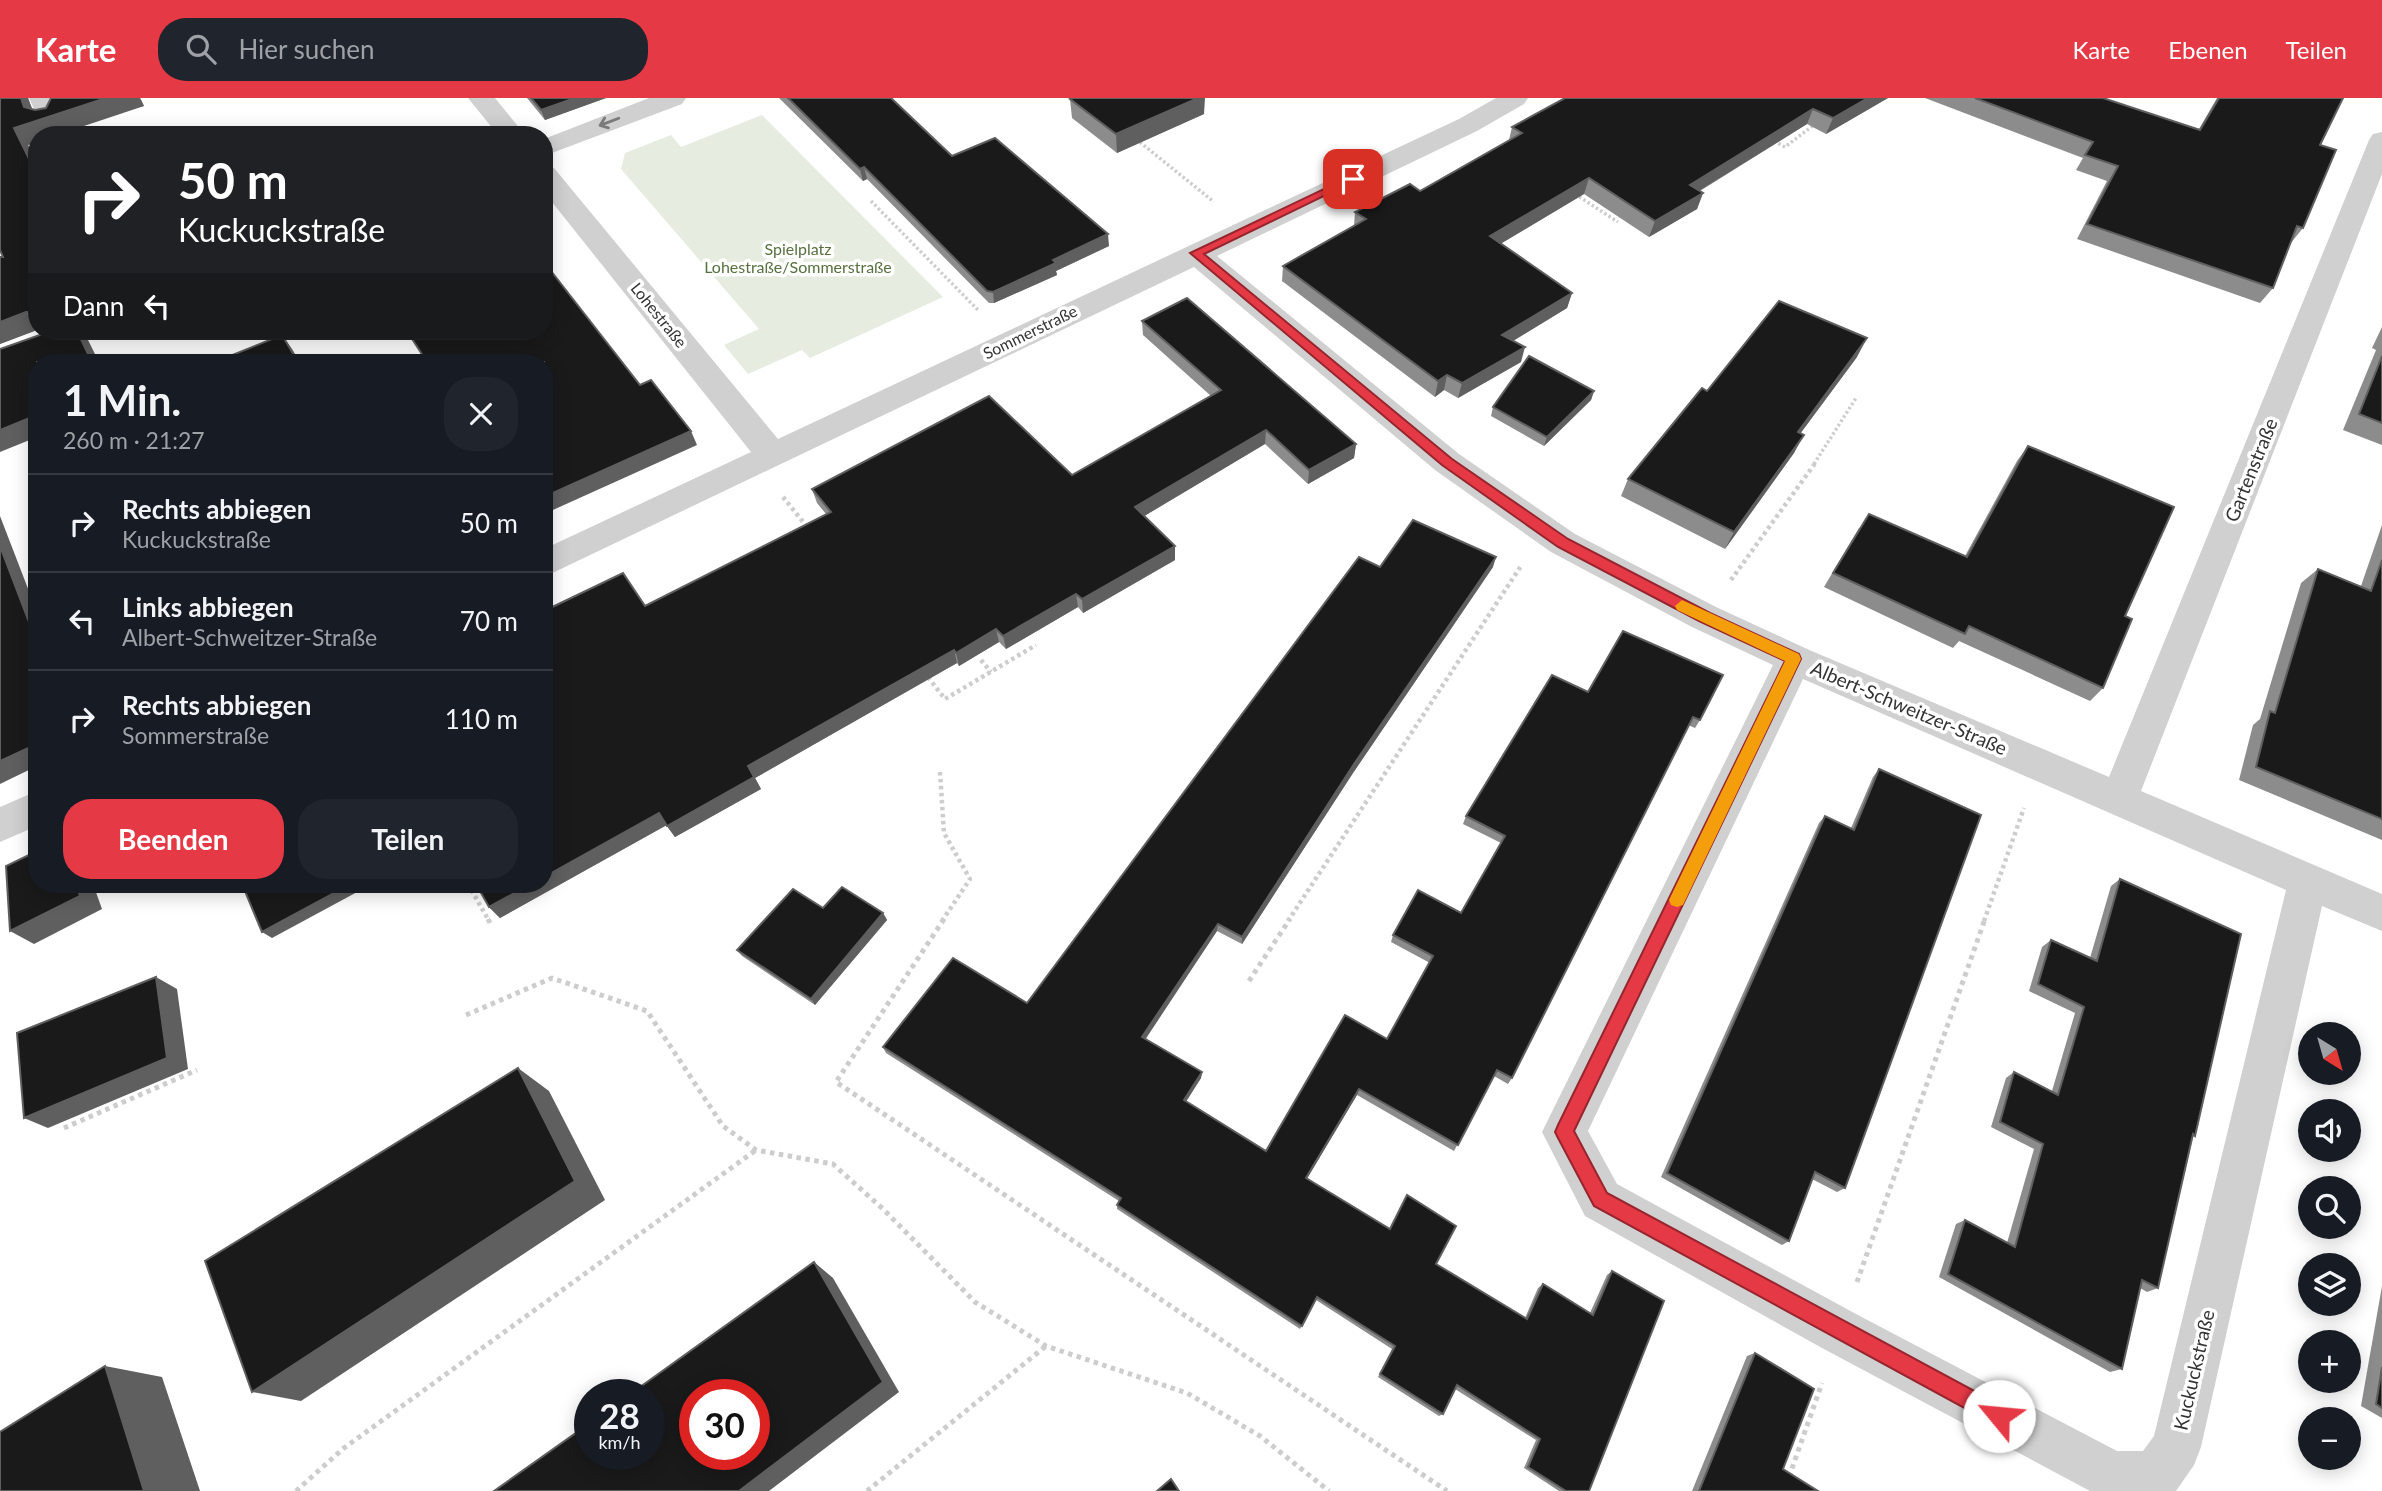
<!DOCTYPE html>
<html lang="de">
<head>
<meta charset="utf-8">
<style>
	:root { --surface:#171b24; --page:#20242c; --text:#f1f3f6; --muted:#9ea1a6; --line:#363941; --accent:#e63946 }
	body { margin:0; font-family:Lato,sans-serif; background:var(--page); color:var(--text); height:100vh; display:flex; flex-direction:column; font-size:26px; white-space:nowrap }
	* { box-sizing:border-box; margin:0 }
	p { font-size:23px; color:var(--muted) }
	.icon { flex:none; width:38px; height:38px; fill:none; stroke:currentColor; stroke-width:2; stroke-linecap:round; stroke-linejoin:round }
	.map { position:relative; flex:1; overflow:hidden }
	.panel { position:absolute; left:28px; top:256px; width:525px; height:539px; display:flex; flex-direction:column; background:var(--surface); border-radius:28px; box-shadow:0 4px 18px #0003 }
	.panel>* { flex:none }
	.hud { position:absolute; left:28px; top:28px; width:525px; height:214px; border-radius:28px; box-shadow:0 4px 18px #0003; background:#202124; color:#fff; overflow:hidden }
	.needle { width:46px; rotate:143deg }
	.fabs { position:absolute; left:2298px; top:924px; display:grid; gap:14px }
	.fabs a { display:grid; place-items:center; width:63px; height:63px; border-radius:50%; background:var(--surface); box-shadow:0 4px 18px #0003; font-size:35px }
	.speed { position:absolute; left:574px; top:1281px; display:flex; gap:14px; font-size:35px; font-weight:700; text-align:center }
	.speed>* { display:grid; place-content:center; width:91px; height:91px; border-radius:50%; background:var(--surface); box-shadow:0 4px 18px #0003; line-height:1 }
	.speed small { font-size:18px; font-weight:400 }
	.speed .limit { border:10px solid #d22; background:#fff; color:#111 }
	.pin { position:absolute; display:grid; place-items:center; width:60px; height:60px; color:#fff; margin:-30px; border-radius:14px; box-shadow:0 4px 10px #0006 }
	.me { position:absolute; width:77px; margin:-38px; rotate:298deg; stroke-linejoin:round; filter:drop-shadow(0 0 5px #0008) }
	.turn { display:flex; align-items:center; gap:24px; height:147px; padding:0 35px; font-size:32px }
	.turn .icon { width:91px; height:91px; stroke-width:2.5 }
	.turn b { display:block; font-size:49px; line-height:60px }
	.then { display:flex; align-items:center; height:66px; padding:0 35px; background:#0003; gap:14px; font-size:26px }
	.round { display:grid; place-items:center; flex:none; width:74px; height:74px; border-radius:28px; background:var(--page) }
	.head { display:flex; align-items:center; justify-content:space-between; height:119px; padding:0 35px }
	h1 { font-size:42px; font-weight:700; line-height:52px }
	.button { display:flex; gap:14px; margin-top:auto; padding:14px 35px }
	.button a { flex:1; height:80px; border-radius:28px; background:var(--accent); color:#fff; font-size:28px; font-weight:700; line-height:80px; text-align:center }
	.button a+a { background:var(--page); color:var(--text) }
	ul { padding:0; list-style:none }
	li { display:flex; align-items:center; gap:21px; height:98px; padding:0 35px; border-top:2px solid var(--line) }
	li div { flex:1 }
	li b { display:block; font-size:26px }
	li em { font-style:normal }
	header { display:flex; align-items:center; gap:42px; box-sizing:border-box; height:98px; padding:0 35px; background:var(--accent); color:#fff }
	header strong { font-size:33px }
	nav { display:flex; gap:38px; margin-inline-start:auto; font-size:24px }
	.search { width:490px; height:63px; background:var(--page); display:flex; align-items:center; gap:18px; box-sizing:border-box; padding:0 24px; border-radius:28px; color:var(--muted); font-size:26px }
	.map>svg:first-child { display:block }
	.green { fill:#e6ecdf }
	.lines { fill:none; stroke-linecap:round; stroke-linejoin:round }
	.path-far2 { stroke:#cdcdcd; stroke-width:3.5; stroke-dasharray:2.5 2.5; stroke-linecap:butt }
	.path-far1 { stroke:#cdcdcd; stroke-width:4.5; stroke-dasharray:3.5 3.5; stroke-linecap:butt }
	.path { stroke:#cdcdcd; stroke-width:5; stroke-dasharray:4.5 4.5; stroke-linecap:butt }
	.minor { fill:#d0d0d0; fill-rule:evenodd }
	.wall { fill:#8c8c8c }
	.shaded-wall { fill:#5f5f5f }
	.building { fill:#1a1a1a; stroke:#5f5f5f; stroke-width:2; fill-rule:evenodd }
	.oneway { stroke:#7a7a7a }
	.route { fill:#e63946; stroke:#96252e; stroke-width:2 }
	.slow { fill:#f59e0b }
	.labels { text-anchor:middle; stroke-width:7; stroke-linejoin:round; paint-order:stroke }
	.far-park-label { font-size:16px; fill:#56703f; stroke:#fff }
	.far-street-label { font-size:16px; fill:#333; stroke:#fff }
	.street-label { font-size:19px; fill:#333; stroke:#fff }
</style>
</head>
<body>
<header>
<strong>Karte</strong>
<div class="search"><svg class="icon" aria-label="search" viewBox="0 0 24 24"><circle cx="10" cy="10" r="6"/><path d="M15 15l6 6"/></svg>Hier suchen</div>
<nav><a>Karte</a><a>Ebenen</a><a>Teilen</a></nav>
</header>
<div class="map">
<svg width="2382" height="1393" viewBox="0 0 2382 1393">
	<rect width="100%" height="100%" fill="#fff"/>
	<path class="green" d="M762,17L943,199L810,260L802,252L748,276L724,247L759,231L621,71L625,55L671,37L681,49Z"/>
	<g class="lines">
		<g class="path-far2">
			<path d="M1136,41L1214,104"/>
			<path d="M1774,43L1785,49L1815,26"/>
			<path d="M1575,96L1618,124"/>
			<path d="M871,103L978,212"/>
			<path d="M1814,366L1856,300"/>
		</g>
		<g class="path-far1">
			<path d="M783,399L808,430"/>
			<path d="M1731,482L1816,364"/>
			<path d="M981,562L991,574"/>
			<path d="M928,579L945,601L1036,547"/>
			<path d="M940,674L944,735L970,781L942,823"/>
			<path d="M468,786L489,823"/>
			<path d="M1288,823L1521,468"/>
			<path d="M1984,823L2024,710"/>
		</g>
		<g class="path">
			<path d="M488,821L490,825"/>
			<path d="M944,821L836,984L1447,1393"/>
			<path d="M1249,883L1290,821"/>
			<path d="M466,917L552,880L647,913L723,1028L756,1052L833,1066L883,1111L975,1204L1046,1248L1187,1295L1260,1338L1329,1393"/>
			<path d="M64,1030L197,972"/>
			<path d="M1857,1184L1985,821"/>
			<path d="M1789,1379L1822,1285"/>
			<path d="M296,1393L344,1350L756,1052"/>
			<path d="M867,1393L1046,1248"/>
		</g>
		<g class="minor">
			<path d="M29,0H55L62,18L58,24L49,26L40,24Z"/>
			<path d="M468,0H495L525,37H498Z"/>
			<path d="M649,0H686L682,6L544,58V41Z"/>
			<path d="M1496,0H1528L1524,6L1477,33L1217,158L1459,356L1575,436L1716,509L1807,551L2109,679L2369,42L2373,36L2382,34V76L2141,693L2382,796V833L2322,808L2201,1349L2194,1367L2176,1393H2090L1822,1250L1585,1118L1542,1034L1773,567L1692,529L1551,454L1435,372L1194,169L544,479V451L751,354L544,94V68L554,70L778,341L1459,21ZM1803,581L2286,792L2154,1338L2143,1353H2117L1856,1216L1617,1086L1588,1033Z"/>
			<path d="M37,693V728L0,744V709Z"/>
		</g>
	</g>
	<g class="wall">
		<path d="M28,0L32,11L35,12L46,10L51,0H140L144,8L37,37V44L28,47L37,65V232L0,246V159H3Z"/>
		<path d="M527,0H606L545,22Z"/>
		<path d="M779,0H891L952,58L1109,148L1056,173L1057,177L994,205H989L867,81L863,83Z"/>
		<path d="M1565,0H1888L1826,36L1807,26L1700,93L1703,95L1697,111L1649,139L1584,96L1501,145L1572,195L1567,210L1513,243L1521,264L1458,300L1444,292L1435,299L1282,183L1283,168L1354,128L1355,114L1420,93L1509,42L1512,29Z"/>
		<path d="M1925,0H2103L2199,31L2217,0H2343L2320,47L2303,130L2290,146L2273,190L2260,205L2077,141L2107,83L2076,72L2083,60Z"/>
		<path d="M1070,1L1204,16L1117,55L1072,20Z"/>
		<path d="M1142,223L1356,346L1354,360L1308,386L1265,346L1144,418L1175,462L1083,515L1078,509L1006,551L999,544L959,568L957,565L755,680L761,691L675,739L666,727L500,820L489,809L645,508L826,416L817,405L812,391L1072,377L1211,298L1143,237Z"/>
		<path d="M2382,229V347L2343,332L2376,252L2372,250Z"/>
		<path d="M1857,259L1800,336L1794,355L1725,451L1621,398L1628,381L1707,293Z"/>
		<path d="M1594,293L1591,302L1544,348L1491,318L1493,309Z"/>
		<path d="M2028,348L2125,518L2103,590L2090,603L1959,543L1953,550L1824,489L1859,430L1965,458L2017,363Z"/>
		<path d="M2382,427V742L2239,682L2253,627L2260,621L2301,485L2318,471L2361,488Z"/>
		<path d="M1380,469H1493L1353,675L1242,846L1217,833L1145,940L1202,974L1201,980L1186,1003L1266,1053L1387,941L1430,865L1391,844L1393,837L1461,815L1501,745L1463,726L1466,718L1588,594L1623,533L1700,622L1695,630L1688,627L1512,980L1508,986L1494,978L1454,1053L1357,997L1307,1080L1436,1166L1525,1220L1538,1190L1543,1186L1590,1215L1607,1177L1612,1173L1589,1393H1559L1524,1370L1536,1342L1455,1291L1443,1316L1439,1318L1378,1279L1392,1251L1316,1202L1300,1231L1117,1111V1107L1119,1103L886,955L883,949L1027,905Z"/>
		<path d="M1879,671L1845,1090L1837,1094L1812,1081L1789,1143L1782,1147L1661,1079L1819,725L1825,718L1851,730L1873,679Z"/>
		<path d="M2120,781L2195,1038L2193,1039L2158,1190L2147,1194L2140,1190L2122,1271L2110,1274L1939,1179L1956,1126L1965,1122L2007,1145L2034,1051L1991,1029L2006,980L2014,974L2052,993L2075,915L2029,893L2042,849L2051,842L2090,860L2111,788Z"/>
		<path d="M823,810L883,815L887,822L815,907L742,858L737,852Z"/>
		<path d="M2382,1188V1320L2361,1308Z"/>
		<path d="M1755,1255L1783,1371L1818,1393H1692L1747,1258Z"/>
	</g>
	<g class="shaded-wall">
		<path d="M21,0H28L37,23L106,0H140L144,8L57,37H37V44L28,47L37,65V77L14,30L24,9Z"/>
		<path d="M575,0H606L545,22L541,12Z"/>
		<path d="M1198,0H1205L1204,16L1117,55L1116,36Z"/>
		<path d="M1868,0H1888L1826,36L1833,20Z"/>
		<path d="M1813,11L1807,26L1684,102L1690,87Z"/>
		<path d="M864,69L867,81L863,83L860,71Z"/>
		<path d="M1589,80L1584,96L1487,154L1490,138Z"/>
		<path d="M1703,95L1697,111L1649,139L1655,123Z"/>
		<path d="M1108,136L1109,148L1056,173L1057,177L994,205L993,194L1053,162Z"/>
		<path d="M1572,195L1567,210L1498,252L1502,237Z"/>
		<path d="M26,214L37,226V232L0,246V224Z"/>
		<path d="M77,233H82L86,238L99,264H92Z"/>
		<path d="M282,237L292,251L300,264H298Z"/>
		<path d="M1867,240L1857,259L1788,352L1798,334Z"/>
		<path d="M1525,249L1521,264L1458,300L1462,285Z"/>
		<path d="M1447,277L1444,292L1435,299L1438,283Z"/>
		<path d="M1594,293L1591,302L1544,348L1547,339Z"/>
		<path d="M37,317V339L0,354V332Z"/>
		<path d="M1266,332L1265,346L1136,423L1135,409Z"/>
		<path d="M691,333L697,347L544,416V399Z"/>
		<path d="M1804,337L1794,355L1725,451L1734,434Z"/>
		<path d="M1356,346L1354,360L1308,386L1309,372Z"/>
		<path d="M0,418L37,514V545L0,448Z"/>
		<path d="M1175,448V462L1083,515L1082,501Z"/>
		<path d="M1496,459L1493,469L1353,675L1242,846V839L1354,666Z"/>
		<path d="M1076,496L1078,509L1006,551L1003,538Z"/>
		<path d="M996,531L999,544L959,568L956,555Z"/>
		<path d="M954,552L957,565L755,680L761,691L675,739L667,728L748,668Z"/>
		<path d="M37,646V668L0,686V663Z"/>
		<path d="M659,715L667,727L500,820L489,809L531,786H544V779Z"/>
		<path d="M76,786H93L102,811L34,846L10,833Z"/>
		<path d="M351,786H372L272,840L262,834Z"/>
		<path d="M883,815L887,822L815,907L811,901Z"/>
		<path d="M1218,826L1217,833L1143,945L1142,939Z"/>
		<path d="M156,879L177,891L188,971L48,1030L24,1020Z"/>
		<path d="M518,970L549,993L605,1102L301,1303L252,1294Z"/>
		<path d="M1202,974L1201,980L1184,1007V1002Z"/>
		<path d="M1359,991L1357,997L1305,1084L1306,1080Z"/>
		<path d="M814,1164L833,1180L899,1294L769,1393H739Z"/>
		<path d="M105,1268L162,1279L200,1393H144Z"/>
	</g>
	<g class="building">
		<path d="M0,0H21L24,9L35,12L46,10L51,0H106L14,30L37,77V214H26L0,224V159H3L0,152Z"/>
		<path d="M531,0H575L541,12Z"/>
		<path d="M788,0H891L952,58L995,40L1108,136L1053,162L1056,165L993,194L987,193L864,69L860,71Z"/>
		<path d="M1073,0H1198L1116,36L1070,1Z"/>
		<path d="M1565,0H1868L1833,20L1813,11L1690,87L1703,95L1655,123L1589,80L1490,138L1572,195L1502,237L1525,249L1462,285L1447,277L1438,283L1283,168L1366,121L1355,114L1410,86L1420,93L1522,35L1512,29Z"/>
		<path d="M1975,0H2103L2200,32L2219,0H2343L2320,47L2336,52L2303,130L2297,128L2273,190L2087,126L2118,68L2085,57L2093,44Z"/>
		<path d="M544,164L640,287L651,282L691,333L544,399V264H427L407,233H544Z"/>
		<path d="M1187,200L1356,346L1309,372L1266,332L1135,409L1175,448L1082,501L1076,496L1003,538L996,531L956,555L954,552L748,668L754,679L667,728L659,715L544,779V513L623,475L645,508L831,414L812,391L989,298L1072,377L1221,292L1142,223Z"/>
		<path d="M1779,203L1867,240L1798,334L1804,337L1734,434L1628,381L1702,290L1707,293Z"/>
		<path d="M51,233H77L92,264H37V317L0,332V251Z"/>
		<path d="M282,237L298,264H215Z"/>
		<path d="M1529,258L1594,293L1547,339L1493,309Z"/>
		<path d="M2382,258V325L2359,316Z"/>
		<path d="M2028,348L2174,409L2125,518L2132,521L2103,590L1969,528L1965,536L1833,475L1869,416L1967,459Z"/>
		<path d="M1413,422L1496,459L1354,666L1242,839L1218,826L1142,939L1202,974L1184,1002L1266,1053L1345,917L1387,941L1433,858L1393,837L1418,792L1461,815L1505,738L1466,718L1552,577L1588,594L1623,533L1723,577L1700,622L1693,619L1512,980L1497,972L1458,1047L1359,991L1306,1080L1390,1131L1407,1097L1456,1128L1436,1166L1527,1221L1543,1186L1593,1217L1612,1173L1664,1203L1589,1393H1566L1528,1369L1540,1341L1457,1287L1443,1316L1380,1276L1395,1248L1317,1199L1302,1228L1117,1107L1121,1100L883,949L953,860L1027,905L1359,459L1380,469Z"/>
		<path d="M0,448L37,545V646L0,663Z"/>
		<path d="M2382,462V721L2256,669L2270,613L2275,615L2318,471L2371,493Z"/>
		<path d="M1879,671L1981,717L1845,1090L1815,1074L1789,1143L1667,1075L1825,718L1854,732Z"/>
		<path d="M37,753V786H76L80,798L10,833L6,768Z"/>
		<path d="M2120,781L2241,836L2195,1038L2193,1036L2158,1190L2142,1182L2122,1271L1948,1176L1965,1122L2015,1149L2043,1046L2000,1024L2014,974L2058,997L2084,909L2038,886L2051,842L2097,863Z"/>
		<path d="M242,786H351L262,834Z"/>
		<path d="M476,786H531L489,809Z"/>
		<path d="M842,789L883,815L811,901L737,852L793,791L823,810Z"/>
		<path d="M156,879L167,960L24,1020L17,935Z"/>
		<path d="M518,970L575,1083L252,1294L205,1163Z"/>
		<path d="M814,1164L883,1284L739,1393H494L590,1325V1356H649V1297H629ZM695,1297H754V1356H695Z"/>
		<path d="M1755,1255L1814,1291L1783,1371L1818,1393H1699Z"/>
		<path d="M105,1268L144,1393H0V1334Z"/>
		<path d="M2382,1269V1310L2376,1306Z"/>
		<path d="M1171,1381L1179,1393H1157Z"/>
	</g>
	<defs><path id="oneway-shaft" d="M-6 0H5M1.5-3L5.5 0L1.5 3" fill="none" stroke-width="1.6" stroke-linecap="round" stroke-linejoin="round" transform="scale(1.75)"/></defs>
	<use class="oneway" href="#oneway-shaft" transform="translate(609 24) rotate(159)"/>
	<path class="route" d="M1349,79L1359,81L1204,156L1452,361L1568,441L1710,515L1799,556L1801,561L1574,1033L1607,1095L2006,1310L2009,1318L2006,1325L1999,1328L1992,1325L1594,1108L1558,1040L1555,1034L1558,1027L1785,563L1699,523L1558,449L1442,367L1190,155Z"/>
	<path class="slow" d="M1682,502L1799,556L1801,561L1683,807L1677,809L1671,807L1669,802L1785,563L1677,512L1675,508Z"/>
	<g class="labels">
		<g class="far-park-label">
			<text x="798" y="157">Spielplatz<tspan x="798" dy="18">Lohestraße/Sommerstraße</tspan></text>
		</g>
		<g class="far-street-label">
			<text transform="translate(659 217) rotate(51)" y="6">Lohestraße</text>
			<text transform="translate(1030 234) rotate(-26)" y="6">Sommerstraße</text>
		</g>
		<g class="street-label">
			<text transform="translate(2251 372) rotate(-68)" y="7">Gartenstraße</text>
			<text transform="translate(1909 610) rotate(23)" y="7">Albert-Schweitzer-Straße</text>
			<text transform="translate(2194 1272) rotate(-77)" y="7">Kuckuckstraße</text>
		</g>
	</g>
</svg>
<div class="fabs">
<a><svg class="needle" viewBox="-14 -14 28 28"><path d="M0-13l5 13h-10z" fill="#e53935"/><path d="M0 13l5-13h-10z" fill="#9ea1a6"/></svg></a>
<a><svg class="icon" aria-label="sound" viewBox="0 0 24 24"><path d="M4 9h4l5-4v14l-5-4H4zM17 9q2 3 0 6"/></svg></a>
<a><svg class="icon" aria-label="search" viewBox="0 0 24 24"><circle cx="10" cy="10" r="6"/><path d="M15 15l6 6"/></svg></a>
<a><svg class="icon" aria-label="layers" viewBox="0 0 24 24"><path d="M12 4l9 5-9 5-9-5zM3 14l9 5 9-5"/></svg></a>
<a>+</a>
<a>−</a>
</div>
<div class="speed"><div>28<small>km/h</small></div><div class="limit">30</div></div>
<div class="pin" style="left:1353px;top:81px;background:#d93025"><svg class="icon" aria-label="arrive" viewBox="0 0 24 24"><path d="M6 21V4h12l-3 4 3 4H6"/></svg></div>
<svg class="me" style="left:1999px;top:1318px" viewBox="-20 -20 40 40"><circle r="19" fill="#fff"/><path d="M0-13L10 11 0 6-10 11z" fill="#e63946"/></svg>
<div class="hud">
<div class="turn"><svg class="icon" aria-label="right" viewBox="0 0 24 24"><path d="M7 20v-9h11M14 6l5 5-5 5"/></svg><div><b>50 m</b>Kuckuckstraße</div></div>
<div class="then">Dann<svg class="icon" aria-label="left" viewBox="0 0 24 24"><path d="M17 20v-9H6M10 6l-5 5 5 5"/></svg></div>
</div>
<section class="panel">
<div class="head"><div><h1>1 Min.</h1><p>260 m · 21:27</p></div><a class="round"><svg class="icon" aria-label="close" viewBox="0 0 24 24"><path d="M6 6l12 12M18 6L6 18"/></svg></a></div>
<ul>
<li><svg class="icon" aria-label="right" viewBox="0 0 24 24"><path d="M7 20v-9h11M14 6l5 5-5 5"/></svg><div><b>Rechts abbiegen</b><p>Kuckuckstraße</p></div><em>50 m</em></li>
<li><svg class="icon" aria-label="left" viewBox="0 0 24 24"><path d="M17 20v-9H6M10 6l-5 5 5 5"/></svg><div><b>Links abbiegen</b><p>Albert-Schweitzer-Straße</p></div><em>70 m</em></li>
<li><svg class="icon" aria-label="right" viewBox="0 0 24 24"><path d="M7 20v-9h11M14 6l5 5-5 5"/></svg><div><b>Rechts abbiegen</b><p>Sommerstraße</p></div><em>110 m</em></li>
</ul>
<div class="button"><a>Beenden</a><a>Teilen</a></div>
</section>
</div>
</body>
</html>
